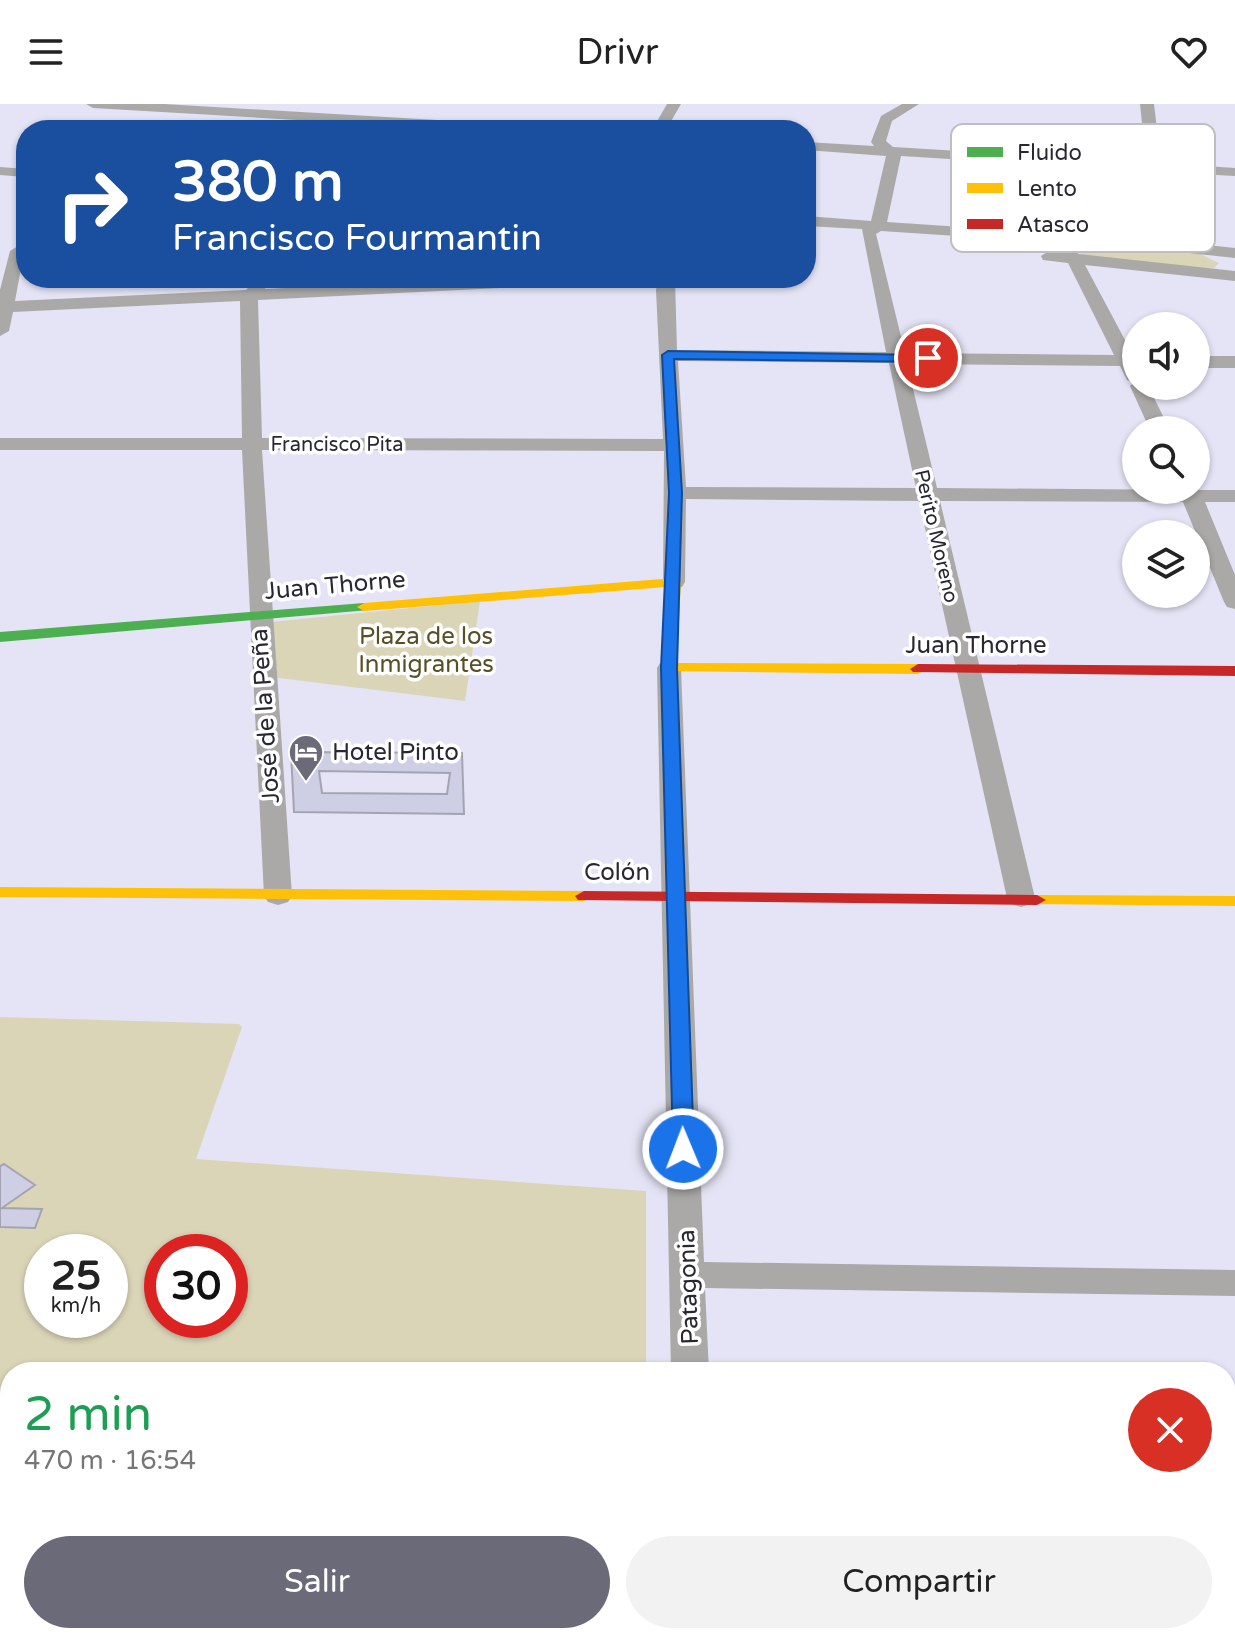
<!DOCTYPE html>
<html lang="es">
<head>
<meta charset="utf-8">
<style>
	:root { --surface:#fff; --page:#f2f2f2; --text:#222; --muted:#767676; --accent:#6a6a78 }
	body { margin:0; font-family:"Varela Round",sans-serif; background:var(--page); color:var(--text); height:100vh; display:flex; flex-direction:column; font-size:30px; white-space:nowrap }
	* { box-sizing:border-box; margin:0 }
	p { font-size:26px; color:var(--muted) }
	.icon { flex:none; width:44px; height:44px; fill:none; stroke:currentColor; stroke-width:2; stroke-linecap:round; stroke-linejoin:round }
	.map { position:relative; flex:1; overflow:hidden }
	.drawer { position:absolute; left:0px; top:1258px; width:1236px; height:282px; display:flex; flex-direction:column; background:var(--surface); border-radius:32px 32px 0 0; box-shadow:0 2px 6px #0004 }
	.drawer>* { flex:none }
	.hud { position:absolute; left:16px; top:16px; width:800px; height:168px; border-radius:32px; box-shadow:0 2px 6px #0004; background:#1a4fa0; color:#fff; overflow:hidden }
	.buttons { position:absolute; left:1122px; top:208px; display:grid; gap:16px }
	.buttons a { display:grid; place-items:center; width:88px; height:88px; border-radius:50%; background:var(--surface); box-shadow:0 2px 6px #0004; font-size:40px }
	.speed { position:absolute; left:24px; top:1130px; display:flex; gap:16px; font-size:40px; font-weight:700; text-align:center }
	.speed>* { display:grid; place-content:center; width:104px; height:104px; border-radius:50%; background:var(--surface); box-shadow:0 2px 6px #0004; line-height:1 }
	.speed small { font-size:20px; font-weight:400 }
	.speed .limit { border:12px solid #d22; background:#fff; color:#111 }
	.pin { position:absolute; display:grid; place-items:center; width:68px; height:68px; color:#fff; margin:-34px; border:4px solid #fff; border-radius:50%; box-shadow:0 2px 8px #0007 }
	.me { position:absolute; width:88px; margin:-44px; rotate:359deg; stroke-linejoin:round; filter:drop-shadow(0 0 6px #0008) }
	.turn { display:flex; align-items:center; gap:28px; height:168px; padding:0 24px; font-size:36px }
	.turn .icon { width:104px; height:104px; stroke-width:2.5 }
	.turn b { display:block; font-size:56px; line-height:68px }
	.round { display:grid; place-items:center; flex:none; width:84px; height:84px; border-radius:42px; background:var(--page) }
	.overview { display:flex; align-items:center; justify-content:space-between; height:136px; padding:0 24px }
	h1 { font-size:48px; font-weight:600; line-height:60px; color:#1e9e55 }
	.primary-button { display:flex; gap:16px; margin-top:auto; padding:16px 24px }
	.primary-button a { flex:1; height:92px; border-radius:48px; background:var(--accent); color:#fff; font-size:32px; font-weight:600; line-height:92px; text-align:center }
	.primary-button a+a { background:var(--page); color:var(--text) }
	header { display:flex; justify-content:space-between; align-items:center; height:104px; padding:0 24px; background:var(--surface); font-size:36px; font-weight:600 }
	.map>svg:first-child { display:block }
	.green { fill:#dbd5b8; fill-rule:evenodd }
	.building { fill:#cecee5; stroke:#a4a4b1; stroke-width:2; fill-rule:evenodd }
	.lines { fill:none; stroke-linecap:round; stroke-linejoin:round }
	.street { fill:#aaa9a8; fill-rule:evenodd }
	.fast { fill:#4caf50; fill-rule:evenodd }
	.slow { fill:#ffc107; fill-rule:evenodd }
	.jam { fill:#c62828; fill-rule:evenodd }
	.route { fill:#1a73e8; stroke:#114b97; stroke-width:2 }
	.labels { text-anchor:middle; stroke-width:7; stroke-linejoin:round; paint-order:stroke }
	.far-street-label { font-size:20px; fill:#282834; stroke:#fff }
	.street-label { font-size:24px; fill:#282834; stroke:#fff }
	.park-label { font-size:24px; fill:#574f26; stroke:#fff }
	.poi-label { font-size:24px; fill:#282834; stroke:#fff; text-anchor:start }
	.key { fill:#fff; stroke:#bebec2; stroke-width:2 }
	.key-label { font-size:22px; fill:#282834 }
</style>
</head>
<body>
<header><svg class="icon" aria-label="menu" viewBox="0 0 24 24"><path d="M4 6h16M4 12h16M4 18h16"/></svg>Drivr<svg class="icon" aria-label="heart" viewBox="0 0 24 24"><path d="M12 20l-8-8c-3-5 5-10 8-4 3-6 11-1 8 4z"/></svg></header>
<div class="map">
<svg width="1235" height="1539" viewBox="0 0 1235 1539">
	<rect width="100%" height="100%" fill="#e4e4f6"/>
	<g class="green">
		<path d="M1075,139L1198,149L1219,159L1214,164L1203,165L1088,153L1075,147Z"/>
		<path d="M480,497L465,597L271,573V518Z"/>
		<path d="M0,913L239,920L242,923L196,1055L646,1087V1268H10V1530H647V1539H0ZM42,1148H110V1216H42ZM162,1148H230V1216H162Z"/>
	</g>
	<g class="building">
		<path d="M291,648L462,649L464,710L294,708ZM319,667L450,669L447,690L322,689Z"/>
		<path d="M4,1060L35,1081L2,1104L42,1105L35,1124L0,1123V1062Z"/>
	</g>
	<g class="lines">
		<g class="street">
			<path d="M86,0H164L540,22L547,26H467L93,4Z"/>
			<path d="M667,0H681L666,26H652Z"/>
			<path d="M902,0H919L892,17L886,37L893,43L1146,58L1140,0H1154L1161,59L1235,64V72L1161,68L1160,136L1235,144V154L1152,145L881,127L876,130L905,249L1114,251L1068,159L1043,156L1041,152L1049,147L1059,148L1056,144L1064,139L1079,150L1235,167V177L1085,161L1133,251H1136V282H1148L1170,326H1150L1130,282L1134,278L1127,276L1120,262L907,260L937,384L1196,386V381L1199,386H1235V398H1205L1235,471V505L1227,503L1224,498L1183,398L940,397L1035,794L1031,800L1021,803L1011,800L1007,794L919,397L686,395L685,478L682,483H666L663,478L664,347L262,346L292,792L288,798L278,801L268,798L264,792L242,346H0V334H242L240,197L13,208L9,227L0,232V186L10,147L26,137L15,197L246,186L257,174H274L265,185L493,174H606L598,179L258,196L262,334L663,335L656,186L659,174H675L677,246L886,248L862,125L806,122V112L871,117L886,52L806,46V38L874,42L871,38L881,12ZM901,52L1146,67L1144,135L887,118ZM678,257L889,259L916,384L686,383Z"/>
			<path d="M0,63L26,65V73L0,71Z"/>
			<rect x="1196" y="252" width="39" height="12"/>
			<path d="M669,557L678,559L681,564L704,1158L1235,1166V1192L705,1184L709,1268H671L657,564L660,559Z"/>
			<rect x="679" y="1530" width="42" height="9"/>
		</g>
		<path class="fast" d="M364,499L371,503L369,506L0,538V528Z"/>
		<g class="slow">
			<path d="M674,474L681,478L677,559L918,560L926,565L918,570L664,567L661,564L666,483L364,507L357,503L364,499Z"/>
			<path d="M0,783L584,787L593,792L584,797L0,793Z"/>
			<path d="M1037,791L1235,792V802L1031,800L1028,796Z"/>
		</g>
		<g class="jam">
			<path d="M918,560L1235,562V572L913,568L910,565Z"/>
			<path d="M584,787L1037,791L1046,796L1037,801L578,796L575,792Z"/>
		</g>
	</g>
	<path class="route" d="M668,247L928,251L934,254L928,258L674,255L682,389L677,564L694,1045L691,1050H676L673,1045L661,564L669,389L662,251Z"/>
	<defs>
		<g id="hotel-pin" transform="scale(1.8)"><path d="M0 17L-7.5 6A9.5 9.5 0 1 1 7.5 6Z" fill="#6a6a78" stroke="#fff"/><path d="M-6-4.5h1.5V1H6V5H4.5V3h-9V5H-6ZM-4 0a1.8 1.8 0 1 1 3.6 0ZM.5 0V-2.5h3Q6-2.5 6 0Z" fill="#fff"/></g>
	</defs>
	<g fill-rule="evenodd">
		<use href="#hotel-pin" x="306" y="648"/>
	</g>
	<g class="labels">
		<g class="far-street-label">
			<text x="337" y="347">Francisco Pita</text>
			<text transform="translate(937 432) rotate(77)" y="7">Perito Moreno</text>
		</g>
		<g class="street-label">
			<text transform="translate(335 481) rotate(-5)" y="8">Juan Thorne</text>
			<text x="976" y="549">Juan Thorne</text>
			<text transform="translate(265 612) rotate(-94)" y="8">José de la Peña</text>
			<text x="617" y="776">Colón</text>
			<text transform="translate(688 1183) rotate(-92)" y="8">Patagonia</text>
		</g>
		<g class="park-label">
			<text x="426" y="540">Plaza de los<tspan x="426" dy="28">Inmigrantes</tspan></text>
		</g>
		<g class="poi-label">
			<text x="332" y="656">Hotel Pinto</text>
		</g>
	</g>
	<rect x="951" y="20" width="264" height="128" rx="12" class="key"/>
	<rect x="967" y="43" width="36" height="10" fill="#4caf50"/>
	<rect x="967" y="79" width="36" height="10" fill="#ffc107"/>
	<rect x="967" y="115" width="36" height="10" fill="#c62828"/>
	<g class="key-label">
		<text x="1017" y="56">Fluido</text>
		<text x="1017" y="92">Lento</text>
		<text x="1017" y="128">Atasco</text>
	</g>
</svg>
<div class="buttons">
<a><svg class="icon" aria-label="sound" viewBox="0 0 24 24"><path d="M4 9h4l5-4v14l-5-4H4zM17 9q2 3 0 6"/></svg></a>
<a><svg class="icon" aria-label="search" viewBox="0 0 24 24"><circle cx="10" cy="10" r="6"/><path d="M15 15l6 6"/></svg></a>
<a><svg class="icon" aria-label="layers" viewBox="0 0 24 24"><path d="M12 4l9 5-9 5-9-5zM3 14l9 5 9-5"/></svg></a>
</div>
<div class="speed"><div>25<small>km/h</small></div><div class="limit">30</div></div>
<div class="pin" style="left:928px;top:254px;background:#d93025"><svg class="icon" aria-label="arrive" viewBox="0 0 24 24"><path d="M6 21V4h12l-3 4 3 4H6"/></svg></div>
<svg class="me" style="left:683px;top:1045px" viewBox="-20 -20 40 40"><circle r="17" fill="#1a73e8" stroke="#fff" stroke-width="3"/><path d="M0-11L8 9 0 5-8 9z" fill="#fff"/></svg>
<div class="hud">
<div class="turn"><svg class="icon" aria-label="right" viewBox="0 0 24 24"><path d="M7 20v-9h11M14 6l5 5-5 5"/></svg><div><b>380 m</b>Francisco Fourmantin</div></div>
</div>
<section class="drawer">
<div class="overview"><div><h1>2 min</h1><p>470 m · 16:54</p></div><a class="round" style="background:#d93025;color:#fff"><svg class="icon" aria-label="close" viewBox="0 0 24 24"><path d="M6 6l12 12M18 6L6 18"/></svg></a></div>
<div class="primary-button"><a>Salir</a><a>Compartir</a></div>
</section>
</div>
</body>
</html>
